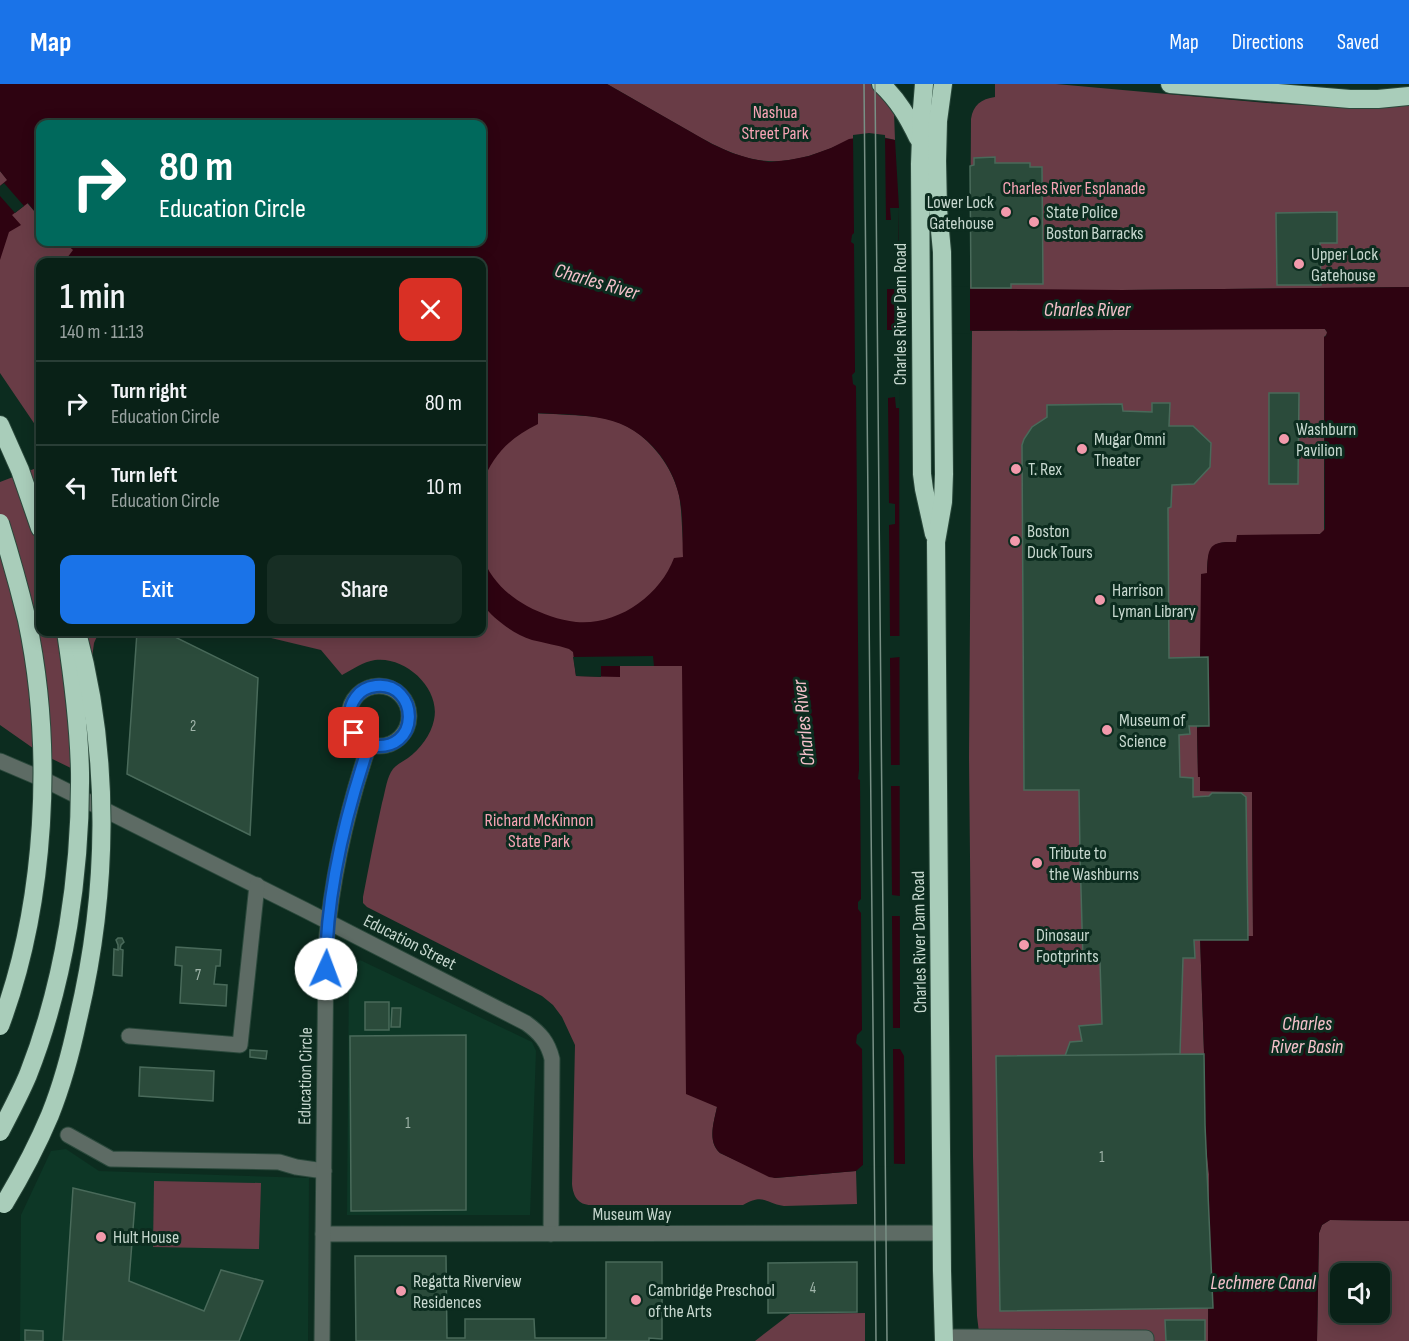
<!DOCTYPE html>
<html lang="en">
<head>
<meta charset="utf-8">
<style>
	:root { --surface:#092117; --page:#172e24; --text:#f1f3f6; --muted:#99a3a1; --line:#293e36; --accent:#1a73e8 }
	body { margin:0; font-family:"Sofia Sans Condensed",sans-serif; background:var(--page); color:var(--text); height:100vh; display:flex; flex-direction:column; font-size:22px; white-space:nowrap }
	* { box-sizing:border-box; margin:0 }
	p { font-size:20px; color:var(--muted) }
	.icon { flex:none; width:33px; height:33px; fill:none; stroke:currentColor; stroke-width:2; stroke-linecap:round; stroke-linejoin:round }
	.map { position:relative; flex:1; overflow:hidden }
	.sheet { position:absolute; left:36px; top:174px; width:450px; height:378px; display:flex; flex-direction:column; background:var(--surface); border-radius:12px; box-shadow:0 3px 15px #0003,0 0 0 2px var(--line) }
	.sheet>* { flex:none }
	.guide { position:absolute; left:36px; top:36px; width:450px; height:126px; border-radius:12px; box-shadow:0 3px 15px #0003,0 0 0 2px var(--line); background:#00695c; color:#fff; overflow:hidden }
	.buttons { position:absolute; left:1330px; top:1179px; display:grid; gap:12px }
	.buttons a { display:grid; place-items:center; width:60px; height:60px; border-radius:12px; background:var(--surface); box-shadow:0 3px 15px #0003,0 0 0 2px var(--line); font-size:30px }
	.pin { position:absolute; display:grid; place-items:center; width:51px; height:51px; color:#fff; margin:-26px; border-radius:12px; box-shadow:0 3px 9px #0006 }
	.me { position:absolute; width:66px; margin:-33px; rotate:2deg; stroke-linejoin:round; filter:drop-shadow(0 0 4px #0008) }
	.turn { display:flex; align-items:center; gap:21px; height:126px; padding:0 24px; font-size:27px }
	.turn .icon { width:78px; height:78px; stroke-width:2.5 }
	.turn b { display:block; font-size:42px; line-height:51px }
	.round { display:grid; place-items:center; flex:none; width:63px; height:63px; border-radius:12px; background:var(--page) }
	.headline { display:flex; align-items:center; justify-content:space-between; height:102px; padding:0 24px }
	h1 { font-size:36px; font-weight:600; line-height:45px }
	.cta { display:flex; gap:12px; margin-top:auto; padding:12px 24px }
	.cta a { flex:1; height:69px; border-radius:12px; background:var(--accent); color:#fff; font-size:24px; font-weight:600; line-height:69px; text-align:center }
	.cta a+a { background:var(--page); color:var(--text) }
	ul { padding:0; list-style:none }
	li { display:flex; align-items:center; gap:18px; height:84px; padding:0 24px; border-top:2px solid var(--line) }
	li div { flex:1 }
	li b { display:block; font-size:22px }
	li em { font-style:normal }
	header { display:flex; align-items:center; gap:36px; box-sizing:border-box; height:84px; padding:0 30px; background:var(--accent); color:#fff }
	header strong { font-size:28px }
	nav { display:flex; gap:33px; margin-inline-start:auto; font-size:21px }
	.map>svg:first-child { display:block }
	.built { fill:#0d3726 }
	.green { fill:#693c46; fill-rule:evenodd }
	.water { fill:#2e0311 }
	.pier { fill:#0c2c1f; fill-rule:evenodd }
	.building { fill:#2b4b3b; stroke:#496a5a; stroke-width:1.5 }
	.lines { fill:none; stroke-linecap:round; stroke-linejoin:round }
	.minor-casing { stroke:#2a483b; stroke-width:17 }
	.highway-casing { stroke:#2a483b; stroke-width:20 }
	.minor { stroke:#5d6b64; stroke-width:15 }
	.highway { stroke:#a9cdba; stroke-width:18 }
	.tram { stroke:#789085; stroke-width:1.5 }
	.highway-bridge-casing { stroke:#2a483b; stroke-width:20; stroke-linecap:butt }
	.highway-bridge { stroke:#a9cdba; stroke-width:18 }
	.route-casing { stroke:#114b97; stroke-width:15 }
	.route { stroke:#1a73e8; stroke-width:10 }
	.poi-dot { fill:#f29aac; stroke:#0c2c1f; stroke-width:2 }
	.labels { text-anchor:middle; stroke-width:6; stroke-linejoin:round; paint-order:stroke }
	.number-label { font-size:15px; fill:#a0b5aa }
	.park-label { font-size:18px; fill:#f7a4b5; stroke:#0c2c1f }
	.poi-label { font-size:18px; fill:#c7d8cf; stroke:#0c2c1f; text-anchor:start }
	.street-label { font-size:18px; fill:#c7d8cf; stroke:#0c2c1f }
	.water-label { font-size:20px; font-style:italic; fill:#f6c2cc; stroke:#0c2c1f }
</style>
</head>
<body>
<header>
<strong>Map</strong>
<nav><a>Map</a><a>Directions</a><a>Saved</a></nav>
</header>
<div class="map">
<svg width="1409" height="1257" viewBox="0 0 1409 1257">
	<rect width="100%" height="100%" fill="#0c2c1f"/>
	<g class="built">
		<path d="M360,876L532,958L536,967L530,1131H347L349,884Z"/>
		<path d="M66,1065L99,1087L309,1094L308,1257H20L21,1131L51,1067Z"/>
	</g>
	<g class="green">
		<path d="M607,0H893L895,56C886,54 876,51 868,52C853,53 842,60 829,65C816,70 803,74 789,76C747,83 710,59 675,39C652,26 630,13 607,0Z"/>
		<path d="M995,0H1056L1267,19L1359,24L1389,22L1409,19V203L1123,206H970L971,35C973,21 981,15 995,13Z"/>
		<path d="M0,87L40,134V158H64L90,178H40V348L0,289Z"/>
		<path d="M1324,244L1327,248V250L1324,253V447L1320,450L1237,458C1209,457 1208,464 1207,490H1201L1208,573L1209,642H1197L1198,693H1200V707L1252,708L1253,853L1200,852L1204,968L1205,1041L1209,1090L1208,1257H980L977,1232L973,1073L969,673L972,247Z"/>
		<path d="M482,329C511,329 540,329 569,331C586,332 604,332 620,339C647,350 670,379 678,407C680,413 680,420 681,426L717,1023C714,1038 707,1058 720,1069L775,1094L856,1087L857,1120L784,1122C765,1119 764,1109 743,1121H591C578,1121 573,1112 572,1100L575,961L562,933L553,921L542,912L367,823L363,819V813C369,782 375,750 382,719C385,709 386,697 391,688C395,681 402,678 408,674C420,665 431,651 434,636C441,605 406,572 375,576C363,578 353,585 342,591L321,566L271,554L260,548H482Z"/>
		<path d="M39,383L40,386V548H99L94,559L77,687L40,669L0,641V398Z"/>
		<path d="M154,1097L261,1099L259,1165L153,1163Z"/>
		<path d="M1330,1136L1409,1137V1257H1317L1319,1149L1322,1141ZM1341,1190H1380V1228H1341Z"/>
		<path d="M865,1229V1257H755L790,1230Z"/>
	</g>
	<path class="water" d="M0,0H607L712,60L732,69L752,75L769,78L789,76L809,72L831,64L849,55L869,52L895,56L899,124L898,204L1123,206L1409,203V1137L1330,1136L1322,1141L1319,1149L1317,1257H1208L1209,1090L1206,1064L1204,968L1200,852H1253L1252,708L1200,707V693H1198L1197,644L1209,641L1208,574L1200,573L1201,490L1207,489C1208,463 1208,457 1236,458L1237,451L1320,450L1325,445L1324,253L1326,252L1327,248L1325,245L899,247L900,944V965L904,972L905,1080L865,1079L856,1087L775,1094L769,1093L720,1069C707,1057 714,1038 717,1023L686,1010L682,582H620V593L576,592L573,568L569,565C557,561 544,559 532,556C513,550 494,535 482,520V471C489,494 507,511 527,522C542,530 559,536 576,538C617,542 660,512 674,474L683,473C682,452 684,428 678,408C675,395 668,382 660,371C627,328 587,332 538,329V340C510,354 493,370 482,400V178H67V174L73,166L64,158H482V40H40V134L28,119L12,131L21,141L9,148L0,176V102L7,96L0,87Z"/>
	<g class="pier">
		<path d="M869,49L885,51L886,136H891L890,124H899L898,174H901V202L970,203V250L902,249V277L899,278L900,324H896L895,313L888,314L889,419L895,420V440L889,441L890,552H900V573L890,574L891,681H900V702H891L892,811L900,812V832H892L893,944H900V965H893L894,1083L866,1082L863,1085L862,965L856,959L857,951L862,946L861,829L858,825V818L861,815L860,696L858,695L859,686L856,302L853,300L852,291L855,288L854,160L851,158L852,151L854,149L853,51ZM887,205H897V246H887Z"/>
		<path d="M4,99L24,122L15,129L0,112V102Z"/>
		<path d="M653,572L654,582H601V593L576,592L573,573Z"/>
	</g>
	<g class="building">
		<path d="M995,73V79H1030V83H1042L1043,200H1011V204H971L970,82L974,81V74Z"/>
		<path d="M1337,128V159H1320L1321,201H1277L1276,129Z"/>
		<path d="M1269,309H1299L1298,400H1269Z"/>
		<path d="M1152,319H1170L1169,342H1193L1211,359L1210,383L1194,400L1172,401L1171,423L1168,424L1169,574L1208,573L1209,642H1189L1190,650L1179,651L1180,693L1193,694V713L1209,712L1212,709H1241L1246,713L1248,856H1194L1195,874H1183L1180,970L1065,972L1070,958L1082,957L1079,942L1102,940L1100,878H1083L1080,770L1079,706H1024L1022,361L1024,355L1032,343L1047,333V321L1122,320L1123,327L1152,328Z"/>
		<path d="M137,548H165L258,594L250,751L127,690Z"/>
		<path d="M118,854H122L124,858L121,861L120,865L123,866L122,892L113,891L114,865L118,866V861L116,856Z"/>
		<path d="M176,863L221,866L220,882H216L214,900L227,901L226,922L180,919L182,882L175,881Z"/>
		<rect x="365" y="918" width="24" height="28"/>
		<path d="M392,924H401L400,943H391Z"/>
		<path d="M466,951V1126L351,1127L350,952Z"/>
		<path d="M250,966L267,967L266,975L250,973Z"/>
		<path d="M1204,970L1205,1041L1213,1224L1000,1227L996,972Z"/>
		<path d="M140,983L214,987L213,1017L139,1012Z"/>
		<path d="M73,1104L135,1119L129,1197L204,1227L221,1186L263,1197L239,1257H63Z"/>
		<path d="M355,1172H446L447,1254H465V1235H534L535,1254H606V1178H662V1255L649,1254V1257H356Z"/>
		<path d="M857,1178V1228L768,1229V1179Z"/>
		<path d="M1165,1236H1205V1257H1166Z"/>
		<path d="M25,1246L43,1247V1257H25Z"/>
	</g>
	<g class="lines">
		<g class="minor-casing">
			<g id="minor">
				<circle cx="379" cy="632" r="30"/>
				<path d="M0,677L47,697L46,701"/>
				<path d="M47,697L305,826L526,939C540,949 548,958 552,975L551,1150"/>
				<path d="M129,952L240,961L257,801"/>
				<path d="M68,1051L111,1075L279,1078L296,1083L324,1087"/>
				<path d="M323,1150L942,1149"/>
				<path d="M944,1253L1146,1254V1257"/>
				<path d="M322,1257L326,861C332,792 347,726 369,661"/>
			</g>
		</g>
		<g class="highway-casing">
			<g id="highway">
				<path d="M881,0C898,16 908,33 918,54"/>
				<path d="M924,0L922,25L920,80L922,390L924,405L934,450"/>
				<path d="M943,0L938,37L937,77L938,125L942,168L944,390L943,418L936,458L942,1187L944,1257"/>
				<path d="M1170,0L1350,15H1378L1409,12"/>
				<path d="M0,341L20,386L40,444"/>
			</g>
		</g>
		<use href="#minor" class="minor"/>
		<use href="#highway" class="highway"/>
		<g class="tram">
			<path d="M864,0L876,1257"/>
			<path d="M875,0L887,1257"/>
		</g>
		<g class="highway-bridge-casing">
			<g id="highway-bridge">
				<path d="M0,439C10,471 19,503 27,536C54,664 46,820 0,942"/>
				<path d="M0,1048C10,1029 20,1010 28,991C65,897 81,788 80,688C79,641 73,594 66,548"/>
				<path d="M4,1120C21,1092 37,1062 50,1031C62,1001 71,968 78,935C108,809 111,673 77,548"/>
			</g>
		</g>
		<use href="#highway-bridge" class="highway-bridge"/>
	</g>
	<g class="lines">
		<g class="route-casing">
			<path id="route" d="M326,885C326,809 345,732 369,661C423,671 419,597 376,602C368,603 360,607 356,613C347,625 349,637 354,649"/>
		</g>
		<use href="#route" class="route"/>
	</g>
	<g class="poi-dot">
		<circle cx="1006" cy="128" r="6"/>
		<circle cx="1034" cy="138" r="6"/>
		<circle cx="1299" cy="180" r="6"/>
		<circle cx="1284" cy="355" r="6"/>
		<circle cx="1082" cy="365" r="6"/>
		<circle cx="1016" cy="385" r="6"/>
		<circle cx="1015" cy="457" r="6"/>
		<circle cx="1100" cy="516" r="6"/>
		<circle cx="1107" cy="646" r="6"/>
		<circle cx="1037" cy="779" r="6"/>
		<circle cx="1024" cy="861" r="6"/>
		<circle cx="101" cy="1153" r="6"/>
		<circle cx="401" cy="1207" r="6"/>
		<circle cx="636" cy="1216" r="6"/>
	</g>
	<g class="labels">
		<g class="number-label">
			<text x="193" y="647">2</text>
			<text x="198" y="896">7</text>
			<text x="408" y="1044">1</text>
			<text x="1102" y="1078">1</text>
			<text x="813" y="1209">4</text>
		</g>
		<g class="park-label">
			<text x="775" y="34">Nashua<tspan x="775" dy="21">Street Park</tspan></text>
			<text x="1074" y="110">Charles River Esplanade</text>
			<text x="539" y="742">Richard McKinnon<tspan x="539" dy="21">State Park</tspan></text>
		</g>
		<g class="poi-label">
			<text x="994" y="124" text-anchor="end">Lower Lock<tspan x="994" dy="21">Gatehouse</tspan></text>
			<text x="1046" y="134">State Police<tspan x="1046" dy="21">Boston Barracks</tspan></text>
			<text x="1311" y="176">Upper Lock<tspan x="1311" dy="21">Gatehouse</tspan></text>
			<text x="1296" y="351">Washburn<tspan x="1296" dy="21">Pavilion</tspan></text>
			<text x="1094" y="361">Mugar Omni<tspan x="1094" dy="21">Theater</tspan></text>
			<text x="1028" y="391">T. Rex</text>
			<text x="1027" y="453">Boston<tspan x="1027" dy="21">Duck Tours</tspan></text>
			<text x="1112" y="512">Harrison<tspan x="1112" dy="21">Lyman Library</tspan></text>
			<text x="1119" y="642">Museum of<tspan x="1119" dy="21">Science</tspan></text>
			<text x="1049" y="775">Tribute to<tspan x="1049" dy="21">the Washburns</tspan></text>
			<text x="1036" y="857">Dinosaur<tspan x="1036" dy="21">Footprints</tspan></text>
			<text x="113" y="1159">Hult House</text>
			<text x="413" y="1203">Regatta Riverview<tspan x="413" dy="21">Residences</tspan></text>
			<text x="648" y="1212">Cambridge Preschool<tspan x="648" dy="21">of the Arts</tspan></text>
		</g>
		<g class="street-label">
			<text transform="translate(900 230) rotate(-90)" y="6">Charles River Dam Road</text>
			<text transform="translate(410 858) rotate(27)" y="6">Education Street</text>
			<text transform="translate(919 858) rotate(-91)" y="6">Charles River Dam Road</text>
			<text transform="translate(305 992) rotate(-89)" y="6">Education Circle</text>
			<text x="632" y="1136">Museum Way</text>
		</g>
		<g class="water-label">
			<text transform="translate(597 197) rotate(16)" y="7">Charles River</text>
			<text x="1087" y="232">Charles River</text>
			<text transform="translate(803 639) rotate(-96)" y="7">Charles River</text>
			<text x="1307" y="946">Charles<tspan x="1307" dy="23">River Basin</tspan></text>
			<text x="1263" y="1205">Lechmere Canal</text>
		</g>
	</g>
</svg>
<div class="buttons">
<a><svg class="icon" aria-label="sound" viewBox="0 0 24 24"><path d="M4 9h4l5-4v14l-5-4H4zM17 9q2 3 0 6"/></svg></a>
</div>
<div class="pin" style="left:354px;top:649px;background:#d93025"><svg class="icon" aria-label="arrive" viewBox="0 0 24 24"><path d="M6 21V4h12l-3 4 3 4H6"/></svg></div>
<svg class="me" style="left:326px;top:885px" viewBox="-20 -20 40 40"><circle r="19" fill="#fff"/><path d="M0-13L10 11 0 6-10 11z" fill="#1a73e8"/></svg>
<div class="guide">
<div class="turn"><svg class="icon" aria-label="right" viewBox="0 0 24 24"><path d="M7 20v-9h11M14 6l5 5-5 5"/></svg><div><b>80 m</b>Education Circle</div></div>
</div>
<section class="sheet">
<div class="headline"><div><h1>1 min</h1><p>140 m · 11:13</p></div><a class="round" style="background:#d93025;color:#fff"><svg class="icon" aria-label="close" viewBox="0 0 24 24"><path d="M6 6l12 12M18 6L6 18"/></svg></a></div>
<ul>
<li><svg class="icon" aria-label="right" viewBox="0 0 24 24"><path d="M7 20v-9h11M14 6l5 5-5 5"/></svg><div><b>Turn right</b><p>Education Circle</p></div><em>80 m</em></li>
<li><svg class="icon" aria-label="left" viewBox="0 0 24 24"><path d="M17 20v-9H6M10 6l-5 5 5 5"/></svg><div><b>Turn left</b><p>Education Circle</p></div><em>10 m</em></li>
</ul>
<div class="cta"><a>Exit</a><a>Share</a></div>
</section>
</div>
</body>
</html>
